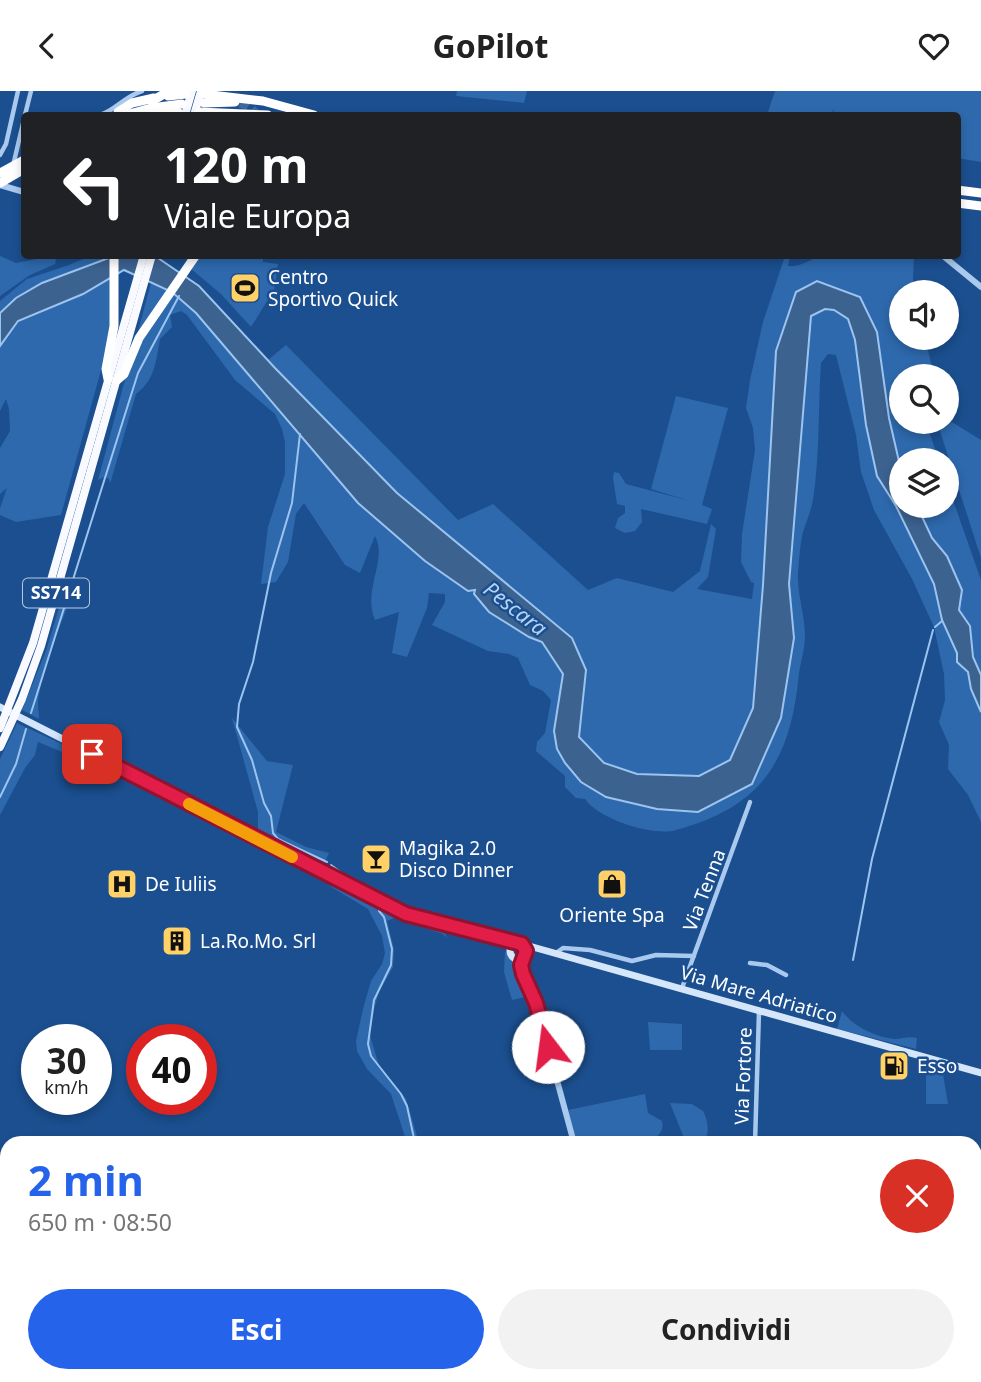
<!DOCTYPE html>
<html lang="it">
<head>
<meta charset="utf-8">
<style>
	:root { --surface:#fff; --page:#f2f2f2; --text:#222; --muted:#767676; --accent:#2563eb }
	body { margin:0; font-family:"Noto Sans",sans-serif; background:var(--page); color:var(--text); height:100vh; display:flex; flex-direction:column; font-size:26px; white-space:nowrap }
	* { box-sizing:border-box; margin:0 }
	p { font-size:23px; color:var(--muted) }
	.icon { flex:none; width:38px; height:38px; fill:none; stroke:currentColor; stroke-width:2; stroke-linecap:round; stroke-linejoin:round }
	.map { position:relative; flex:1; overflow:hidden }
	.sheet { position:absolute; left:0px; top:1045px; width:982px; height:247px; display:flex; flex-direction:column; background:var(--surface); border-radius:21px 21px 0 0; box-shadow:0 4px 10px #0003 }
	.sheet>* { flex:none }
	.top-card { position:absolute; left:21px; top:21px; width:940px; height:147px; border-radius:7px; box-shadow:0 4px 10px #0003; background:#202124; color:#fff; overflow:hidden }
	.fabs { position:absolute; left:889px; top:189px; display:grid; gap:14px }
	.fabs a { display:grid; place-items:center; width:70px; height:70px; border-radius:50%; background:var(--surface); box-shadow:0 4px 10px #0003; font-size:35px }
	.speed { position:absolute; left:21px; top:933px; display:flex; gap:14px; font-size:35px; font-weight:700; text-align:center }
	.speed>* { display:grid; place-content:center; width:91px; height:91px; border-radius:50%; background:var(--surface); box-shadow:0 4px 10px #0003; line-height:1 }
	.speed small { font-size:18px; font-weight:400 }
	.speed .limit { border:10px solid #d22; background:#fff; color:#111 }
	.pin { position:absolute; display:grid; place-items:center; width:60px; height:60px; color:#fff; margin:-30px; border-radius:14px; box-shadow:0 4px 10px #0006 }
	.me { position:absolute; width:77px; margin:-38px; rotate:345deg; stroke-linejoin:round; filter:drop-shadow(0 0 5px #0008) }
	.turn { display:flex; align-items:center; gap:24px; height:147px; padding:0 28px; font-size:32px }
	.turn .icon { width:91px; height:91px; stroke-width:2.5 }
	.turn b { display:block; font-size:49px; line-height:60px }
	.round { display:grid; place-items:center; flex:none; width:74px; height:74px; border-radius:37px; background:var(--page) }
	.summary { display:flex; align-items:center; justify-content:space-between; height:119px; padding:0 28px }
	h1 { font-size:42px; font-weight:700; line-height:52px; color:var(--accent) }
	.cta { display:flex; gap:14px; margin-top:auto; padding:14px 28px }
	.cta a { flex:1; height:80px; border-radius:42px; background:var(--accent); color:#fff; font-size:28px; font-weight:700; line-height:80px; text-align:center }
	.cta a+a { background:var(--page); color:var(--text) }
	header { display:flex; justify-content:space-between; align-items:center; height:91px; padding:0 28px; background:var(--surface); font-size:32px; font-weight:700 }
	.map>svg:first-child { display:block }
	.green { fill:#2e69ad }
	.water { fill:#3c6290; stroke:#9cc4f0; stroke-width:2 }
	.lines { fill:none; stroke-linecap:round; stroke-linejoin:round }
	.stream { stroke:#9cc4f0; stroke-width:2 }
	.motorway-tunnel { stroke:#3d69a0; stroke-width:9; stroke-dasharray:9 4.5; stroke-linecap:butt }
	.minor { stroke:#a9c9ee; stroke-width:4.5 }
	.tertiary { stroke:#a9c9ee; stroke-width:6 }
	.secondary { stroke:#d6e6fa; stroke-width:7 }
	.trunk { stroke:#f8faff; stroke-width:8 }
	.motorway { stroke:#fff; stroke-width:9 }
	.route-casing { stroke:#92132f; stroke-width:18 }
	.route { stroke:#e11d48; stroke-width:12 }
	.slow { stroke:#f59e0b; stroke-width:12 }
	.labels { text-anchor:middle; stroke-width:5; stroke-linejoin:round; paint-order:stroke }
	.shield { fill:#1b4f8f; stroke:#bbcadd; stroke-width:2 }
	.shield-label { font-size:18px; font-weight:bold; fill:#fff }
	.poi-label { font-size:19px; fill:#fff; stroke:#1b4f8f; text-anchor:start }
	.street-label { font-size:19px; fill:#fff; stroke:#1b4f8f }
	.water-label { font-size:21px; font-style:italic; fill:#b5d3f5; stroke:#1b4f8f }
</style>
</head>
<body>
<header><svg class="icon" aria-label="back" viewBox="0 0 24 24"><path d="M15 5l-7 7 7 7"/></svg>GoPilot<svg class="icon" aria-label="heart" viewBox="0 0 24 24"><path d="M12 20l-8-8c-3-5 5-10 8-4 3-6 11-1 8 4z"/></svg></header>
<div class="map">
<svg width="981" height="1291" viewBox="0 0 981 1291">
	<rect width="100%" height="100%" fill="#1b4f8f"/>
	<g class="green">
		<path d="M457,0H527L524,12L456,5Z"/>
		<path d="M775,0H981V71L957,67V24H833L834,18L830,24H767Z"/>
		<path d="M0,165L16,172L52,165L56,169L55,173L30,184L0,205Z"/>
		<path d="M90,165H109V167C69,185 33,191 0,222V210L27,188L69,174Z"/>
		<path d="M199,165H263V171L278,173L273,208L269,207L251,236L221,203L190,177Z"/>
		<path d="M785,165H790L788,175C799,176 808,171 817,165H914L913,187L915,201H901V247H925L934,285H901V331H947V328L981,349V467L939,337L927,335L939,369H901V379L860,207L797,201L776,260L763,494L753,618L730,669L699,685L637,683L604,672L579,646L586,579L397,402L268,269L286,254L458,429L493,413L588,499L617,487L673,501L700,480L711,433L716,438L708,486L697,498L752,508L754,492L751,491L741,471L742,443L755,359L753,337L746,317L750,289L763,231Z"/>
		<path d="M113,185L111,243L61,424L16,431L0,424V417L7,397L0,403V357L10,340L9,318L6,308L0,320V255L18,230L83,203Z"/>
		<path d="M151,192L172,201L196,222L358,412L425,470L468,500L475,499L529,546L542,551L563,583L581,691L606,706L657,718L698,721L752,693L781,627L794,547L789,493L811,225L825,218H834L848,228L855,249L866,334L877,385L896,415L934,493L942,529L957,562V571L968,581L971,598L981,621V731L968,704L948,678L949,654L939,631L945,609L944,583L934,536L912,488L874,419L861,381L856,344L836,264L828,263L821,272C818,317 820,364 813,409C811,421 805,433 802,445C800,456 799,470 798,482C797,503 805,524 805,545C805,557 801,570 799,582C791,669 763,715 676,739C654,746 598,728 585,708L576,707L565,696V685L536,660L537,651L545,642L551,609L543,600L530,594L518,567L509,563L488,560L432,534L445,511V503L429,502L427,517L407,566L392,562L399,521L375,529C362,499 388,469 375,445L360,482L345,474L304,412L296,423L288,471L276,491L261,493L268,436L285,383V351L282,338L275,323L235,289L187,224L181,220L170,224L172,236L160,248C156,270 155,289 136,303L110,393L109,388L105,386L98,389Z"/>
		<path d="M676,305L728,317L702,414L712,418L707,433L641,418L642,431L635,440L625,442L615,437L618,427L625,422V415L617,413L613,387L614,381L619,382L626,393L690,410L651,398Z"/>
		<path d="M947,392L981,489V584L973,566L970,535L959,519L947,465L932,447L917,415H947Z"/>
		<path d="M69,484L71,498L78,496C64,517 40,587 38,612C38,617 39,622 39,628L22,619L46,560Z"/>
		<path d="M232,627L267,670L293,674L276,741L306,756L329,762L322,777L258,740V721Z"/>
		<path d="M17,632L81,662L85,671L83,675L62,661L38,651L35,664L25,677L0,724V668Z"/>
		<path d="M328,794L404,825L443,837L447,847L443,843L394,827L387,830L394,858L393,876L379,901L374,918L370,944L379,975L406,1008L419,1052H407L391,1003L367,978L357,960L356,950L363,918L371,890L382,873L385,862L382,845L368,818Z"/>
		<path d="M505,860L514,874L534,915L530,916L525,906L512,909L504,881Z"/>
		<path d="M842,920C852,935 876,946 894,948C903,948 907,945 917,947L916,958L837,938Z"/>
		<path d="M648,931L682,933V959H650Z"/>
		<path d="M926,973L942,977L948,1013H926Z"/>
		<path d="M645,1003L648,1022L662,1030C665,1040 657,1045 651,1052H577L568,1019Z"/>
		<path d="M670,1012L692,1013L703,1020C708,1029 710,1042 704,1051L686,1052Z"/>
	</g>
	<path class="water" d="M114,165H155L199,195L275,277L397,402L572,547L586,579L579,646L604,672L637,683L699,685L730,669L753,617L763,494L776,260L796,201L817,190L860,206L877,241L889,327L901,379V415H917L932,447L947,465L962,499L959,519L970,535L973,566L981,584V621L971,598L968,581L957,571V562L942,529L934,493L896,415L877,385L866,334L855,249L848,228L834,219L825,218L811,225L789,493L794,547L781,627L752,693L698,721L657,718L606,706L581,691L565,672L557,658L554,640L563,583L542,551L529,546L489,521L474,503L475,499L468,500L425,470L358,412L196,222L172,201L124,179L83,203L18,230L0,255V222L16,207L42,192Z"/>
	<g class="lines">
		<g class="stream">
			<path d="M300,343L292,412L271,482L253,571L239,613L237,636L252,669L264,712L271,725L273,742L278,748L327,771"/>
			<path d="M935,536L942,530"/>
			<path d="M31,622L138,282L179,205"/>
			<path d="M0,706L16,673L26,638"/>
			<path d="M331,774L346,785L376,800"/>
			<path d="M379,820L384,826L392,858L391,874L374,909L368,953L371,965L401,1003L407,1015L415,1052"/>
			<path d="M853,869L872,768L933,539"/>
			<path d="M436,1284L438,1291"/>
		</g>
		<path class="motorway-tunnel" d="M240,12L248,15L258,24"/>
		<g class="minor">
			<path d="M25,24L31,0"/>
			<path d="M100,24C116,19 125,5 142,0"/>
			<path d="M0,64L6,53L18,0"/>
			<path d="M13,75L24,28"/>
			<path d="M556,862L563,857L590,859L632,870L656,864L694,865"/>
			<path d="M750,872L767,874L786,884"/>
			<path d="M682,897L750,711"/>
			<path d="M755,1052L759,920"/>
		</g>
		<g class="tertiary">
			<path d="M0,94L24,101"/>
			<path d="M942,164L981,196"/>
			<path d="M514,867L536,912L574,1052"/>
			<path d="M522,878L525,865"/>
			<path d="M637,1284L639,1291"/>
		</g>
		<g class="secondary">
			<path d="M0,616L406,823L518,852"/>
			<circle cx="518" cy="860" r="8"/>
			<path d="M522,853L981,982"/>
		</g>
		<g class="trunk">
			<path d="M185,24L192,0"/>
			<path d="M194,24L201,0"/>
			<path d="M0,637L33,552L144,164"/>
			<path d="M0,656L22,608L41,555L152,164"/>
		</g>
		<g class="motorway">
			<path d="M203,3L263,10L314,24"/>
			<path d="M168,5L186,3"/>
			<path d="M152,10L169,0"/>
			<path d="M204,12L235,11"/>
			<path d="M118,21L132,12L154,7"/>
			<path d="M199,21L268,24"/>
			<path d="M126,24L151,17L182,13"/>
			<path d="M153,24L179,22"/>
			<path d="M0,82L24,69"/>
			<path d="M0,92L24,78"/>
			<path d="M957,99L981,102"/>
			<path d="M957,112L981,115"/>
			<path d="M108,288L106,278L114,235V164"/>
			<path d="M117,289L124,283L139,247L196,164"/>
		</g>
	</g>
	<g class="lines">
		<g class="route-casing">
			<path id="route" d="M92,663L406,823L522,853L526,860L521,874L523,883L536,912L548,956"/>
		</g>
		<use href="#route" class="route"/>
		<path class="slow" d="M189,713L292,766"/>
	</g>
	<defs>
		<g id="stadium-square" transform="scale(1.575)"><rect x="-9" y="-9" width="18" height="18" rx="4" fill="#ffd166" stroke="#1b4f8f"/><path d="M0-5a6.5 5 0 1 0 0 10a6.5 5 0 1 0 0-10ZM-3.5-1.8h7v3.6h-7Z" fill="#111"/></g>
		<g id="bar-square" transform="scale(1.575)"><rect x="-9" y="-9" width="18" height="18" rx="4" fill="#ffd166" stroke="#1b4f8f"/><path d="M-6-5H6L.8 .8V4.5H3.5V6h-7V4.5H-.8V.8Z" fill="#111"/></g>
		<g id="hospital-square" transform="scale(1.575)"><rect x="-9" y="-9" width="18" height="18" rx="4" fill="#ffd166" stroke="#1b4f8f"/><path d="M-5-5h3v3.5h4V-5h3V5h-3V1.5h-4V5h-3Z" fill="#111"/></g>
		<g id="shop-square" transform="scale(1.575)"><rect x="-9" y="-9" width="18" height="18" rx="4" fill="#ffd166" stroke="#1b4f8f"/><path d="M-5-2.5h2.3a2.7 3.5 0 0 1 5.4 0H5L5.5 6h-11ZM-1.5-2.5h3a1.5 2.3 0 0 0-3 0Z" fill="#111"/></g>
		<g id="building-square" transform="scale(1.575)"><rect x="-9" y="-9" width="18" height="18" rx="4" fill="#ffd166" stroke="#1b4f8f"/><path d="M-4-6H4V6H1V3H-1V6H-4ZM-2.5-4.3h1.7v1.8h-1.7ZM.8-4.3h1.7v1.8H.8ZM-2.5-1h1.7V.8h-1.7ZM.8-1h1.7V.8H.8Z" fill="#111"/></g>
		<g id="fuel-square" transform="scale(1.575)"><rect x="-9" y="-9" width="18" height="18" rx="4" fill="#ffd166" stroke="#1b4f8f"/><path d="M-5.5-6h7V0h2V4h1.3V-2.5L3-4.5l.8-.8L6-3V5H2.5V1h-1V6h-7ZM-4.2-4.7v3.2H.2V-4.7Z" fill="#111"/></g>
	</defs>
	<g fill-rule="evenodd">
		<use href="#stadium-square" x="245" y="197"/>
		<use href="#bar-square" x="376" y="768"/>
		<use href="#hospital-square" x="122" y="793"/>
		<use href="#shop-square" x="612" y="793"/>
		<use href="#building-square" x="177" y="850"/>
		<use href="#fuel-square" x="894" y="975"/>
	</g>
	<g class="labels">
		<rect class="shield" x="23" y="487.5" width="66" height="29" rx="5"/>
		<g class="shield-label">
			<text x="56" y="508">SS714</text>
		</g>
		<g class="poi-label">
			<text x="268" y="193">Centro<tspan x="268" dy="22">Sportivo Quick</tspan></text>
			<text x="399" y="764">Magika 2.0<tspan x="399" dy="22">Disco Dinner</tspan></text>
			<text x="145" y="800">De Iuliis</text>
			<text x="612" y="831" text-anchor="middle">Oriente Spa</text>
			<text x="200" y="857">La.Ro.Mo. Srl</text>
			<text x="917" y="982">Esso</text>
		</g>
		<g class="street-label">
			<text transform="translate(704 799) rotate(-69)" y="7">Via Tenna</text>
			<text transform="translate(759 903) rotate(16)" y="7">Via Mare Adriatico</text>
			<text transform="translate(743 985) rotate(-88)" y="7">Via Fortore</text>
		</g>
		<g class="water-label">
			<text transform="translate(515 518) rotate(38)" y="7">Pescara</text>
		</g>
	</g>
</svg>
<div class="fabs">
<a><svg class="icon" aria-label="sound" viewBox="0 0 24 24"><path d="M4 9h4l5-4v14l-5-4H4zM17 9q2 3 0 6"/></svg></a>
<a><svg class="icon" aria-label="search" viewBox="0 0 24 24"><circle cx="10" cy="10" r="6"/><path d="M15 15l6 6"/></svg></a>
<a><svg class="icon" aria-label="layers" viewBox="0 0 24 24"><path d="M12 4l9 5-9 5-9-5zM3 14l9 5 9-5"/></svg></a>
</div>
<div class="speed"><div>30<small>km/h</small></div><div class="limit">40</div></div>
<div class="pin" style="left:92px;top:663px;background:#d93025"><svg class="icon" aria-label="arrive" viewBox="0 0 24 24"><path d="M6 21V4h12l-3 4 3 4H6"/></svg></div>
<svg class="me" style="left:548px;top:956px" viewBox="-20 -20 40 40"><circle r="19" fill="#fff"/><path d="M0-13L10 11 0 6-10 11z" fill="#e11d48"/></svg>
<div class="top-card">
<div class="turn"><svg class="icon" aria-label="left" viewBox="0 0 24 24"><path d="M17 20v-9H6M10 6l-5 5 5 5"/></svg><div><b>120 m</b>Viale Europa</div></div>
</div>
<section class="sheet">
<div class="summary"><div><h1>2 min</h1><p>650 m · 08:50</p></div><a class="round" style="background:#d93025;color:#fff"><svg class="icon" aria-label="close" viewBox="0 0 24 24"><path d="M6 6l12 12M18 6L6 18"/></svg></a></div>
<div class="cta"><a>Esci</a><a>Condividi</a></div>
</section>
</div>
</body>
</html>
